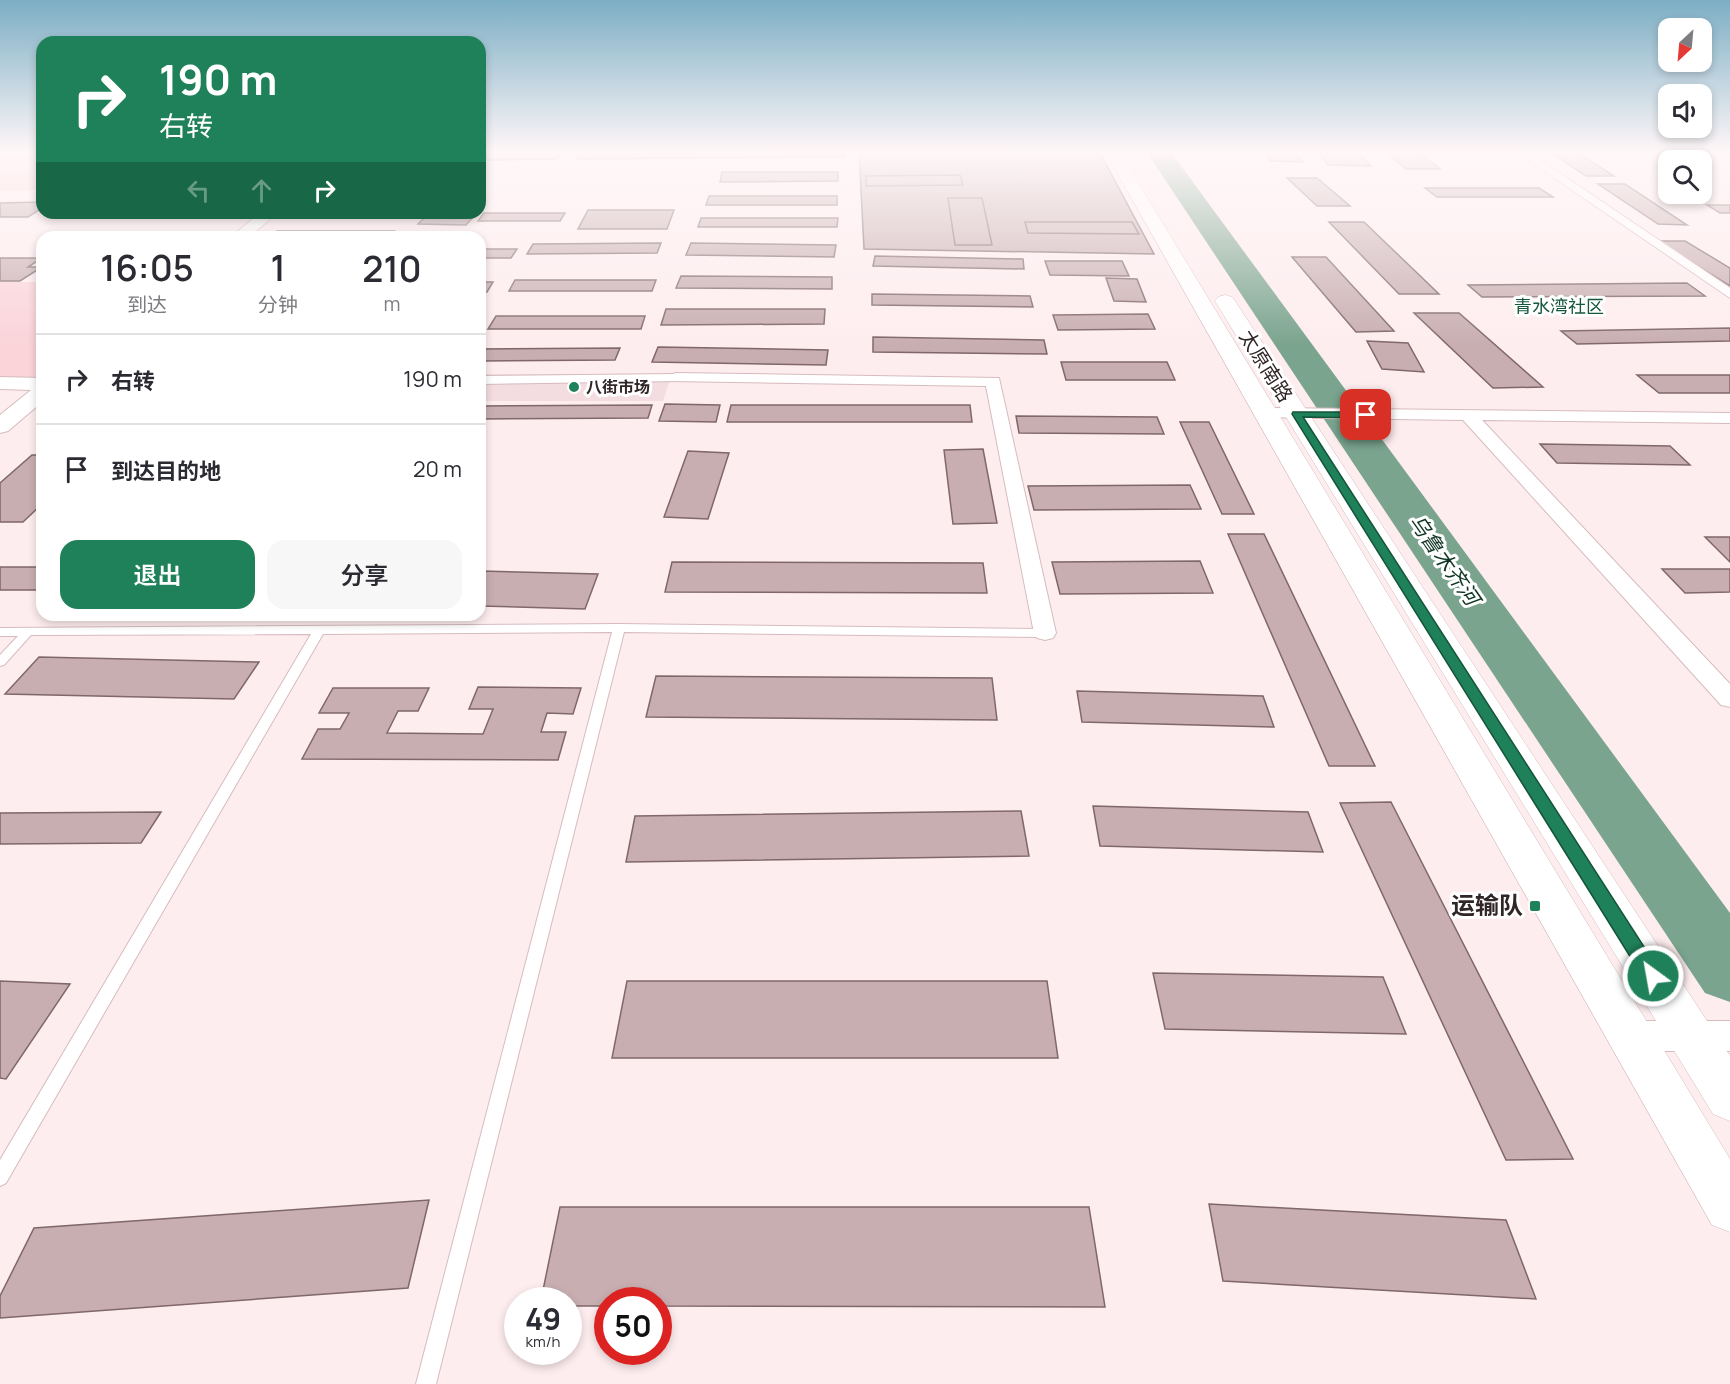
<!DOCTYPE html>
<html lang="zh">
<head>
<meta charset="utf-8">
<style>
	:root { --surface:#fff; --page:#f7f7f7; --text:#2b2b33; --muted:#7c7c81; --line:#e1e1e2; --accent:#1f8159 }
	body { margin:0; font-family:Manrope,"Noto Sans SC",sans-serif; background:var(--page); color:var(--text); height:100vh; display:flex; flex-direction:column; font-size:22px; white-space:nowrap }
	* { box-sizing:border-box; margin:0 }
	p { font-size:20px; color:var(--muted) }
	.icon { flex:none; width:33px; height:33px; fill:none; stroke:currentColor; stroke-width:2; stroke-linecap:round; stroke-linejoin:round }
	.map { position:relative; flex:1; overflow:hidden }
	.sheet { position:absolute; left:36px; top:231px; width:450px; height:390px; display:flex; flex-direction:column; background:var(--surface); border-radius:18px; box-shadow:0 3px 9px #0003 }
	.sheet>* { flex:none }
	.hud { position:absolute; left:36px; top:36px; width:450px; height:183px; border-radius:18px; box-shadow:0 3px 9px #0003; background:#1f8159; color:#fff; overflow:hidden }
	.needle { width:39px; rotate:206deg }
	.controls { position:absolute; left:1658px; top:18px; display:grid; gap:12px }
	.controls a { display:grid; place-items:center; width:54px; height:54px; border-radius:12px; background:var(--surface); box-shadow:0 3px 9px #0003; font-size:30px }
	.speed { position:absolute; left:504px; top:1287px; display:flex; gap:12px; font-size:30px; font-weight:700; text-align:center }
	.speed>* { display:grid; place-content:center; width:78px; height:78px; border-radius:50%; background:var(--surface); box-shadow:0 3px 9px #0003; line-height:1 }
	.speed small { font-size:15px; font-weight:400 }
	.speed .limit { border:9px solid #d22; background:#fff; color:#111 }
	.pin { position:absolute; display:grid; place-items:center; width:51px; height:51px; color:#fff; margin:-26px; border-radius:12px; box-shadow:0 3px 9px #0006 }
	.me { position:absolute; width:66px; margin:-33px; rotate:328deg; stroke-linejoin:round; filter:drop-shadow(0 0 4px #0008) }
	.turn { display:flex; align-items:center; gap:21px; height:126px; padding:0 24px; font-size:27px }
	.turn .icon { width:78px; height:78px; stroke-width:2.5 }
	.turn b { display:block; font-size:42px; line-height:51px }
	.lanes { display:flex; align-items:center; height:57px; padding:0 24px; background:#0003; justify-content:center; gap:30px; direction:ltr }
	.lanes .off { opacity:.35 }
	.eta { display:flex; justify-content:space-evenly; align-items:center; height:102px; text-align:center }
	.eta b { font-size:36px; font-weight:600; line-height:42px }
	.primary-button { display:flex; gap:12px; margin-top:auto; padding:12px 24px }
	.primary-button a { flex:1; height:69px; border-radius:18px; background:var(--accent); color:#fff; font-size:24px; font-weight:600; line-height:69px; text-align:center }
	.primary-button a+a { background:var(--page); color:var(--text) }
	ul { padding:0; list-style:none }
	li { display:flex; align-items:center; gap:18px; height:90px; padding:0 24px; border-top:2px solid var(--line) }
	li div { flex:1 }
	li b { display:block; font-size:22px }
	li em { font-style:normal }
	.map>svg:first-child { display:block }
	.built { fill:#f3dde0 }
	.green { fill:#fad4d9 }
	.lines { fill:none; stroke-linecap:round; stroke-linejoin:round }
	.river { fill:#7aa48e; fill-rule:evenodd }
	.building { fill:#c8aeb1; stroke:#7f676a; stroke-width:1.5 }
	.service-casing { stroke:#d6bbbe; stroke-width:2 }
	.pedestrian-casing { stroke:#d6bbbe; stroke-width:2 }
	.minor-casing { stroke:#d6bbbe; stroke-width:2 }
	.tertiary-casing { stroke:#d6bbbe; stroke-width:2 }
	.secondary-casing { stroke:#d6bbbe; stroke-width:1 }
	.service { fill:#fff; fill-rule:evenodd }
	.pedestrian { fill:#fff; fill-rule:evenodd }
	.minor { fill:#fff; fill-rule:evenodd }
	.tertiary { fill:#fff; fill-rule:evenodd }
	.secondary { fill:#fff; fill-rule:evenodd }
	.route { fill:#1f8159; stroke:#14543a; stroke-width:1.5 }
	.poi-dot { fill:#1f8159; stroke:#fff; stroke-width:2 }
	.labels { text-anchor:middle; stroke-width:6; stroke-linejoin:round; paint-order:stroke }
	.far-poi-label { font-size:16px; font-weight:bold; fill:#302627; stroke:#fff; text-anchor:start }
	.far-neighbourhood-label { font-size:18px; fill:#15573b; stroke:#fff }
	.street-label { font-size:20px; fill:#302627; stroke:#fff }
	.water-label { font-size:21px; font-style:italic; fill:#103524; stroke:#fff }
	.near-poi-label { font-size:24px; font-weight:bold; fill:#302627; stroke:#fff; text-anchor:end }
</style>
</head>
<body>
<div class="map">
<svg width="1730" height="1384" viewBox="0 0 1730 1384">
	<rect width="100%" height="100%" fill="#feedef"/>
	<path class="built" d="M480,374H672L663,401H480Z"/>
	<g class="green">
		<rect x="0" y="151" width="42" height="39"/>
		<path d="M0,282H42V384L0,383Z"/>
	</g>
	<g class="lines">
		<path class="river" d="M1146,151H1170L1730,913V1002L1705,993Z"/>
	</g>
	<g class="building">
		<path d="M581,151H844V157L576,159Z"/>
		<path d="M859,151H1099L1154,254L864,249Z"/>
		<path d="M1263,151H1293L1303,162L1271,161Z"/>
		<path d="M1317,151H1357L1371,166L1328,165Z"/>
		<path d="M1385,151H1417L1440,169H1406Z"/>
		<path d="M1549,151H1575L1614,176H1586Z"/>
		<path d="M488,152H561L557,159L482,160Z"/>
		<path d="M722,172H838V181L720,182Z"/>
		<path d="M960,175L963,185L866,186V176Z"/>
		<path d="M1287,178H1317L1350,206H1317Z"/>
		<path d="M1598,184H1625L1687,225L1658,224Z"/>
		<path d="M1425,188H1539L1553,197H1437Z"/>
		<path d="M709,196H837V205H706Z"/>
		<path d="M948,198H982L992,245H955Z"/>
		<path d="M42,202V208L28,217H0V203Z"/>
		<path d="M1707,205H1730V213H1720Z"/>
		<path d="M588,210H674L667,229H578Z"/>
		<path d="M114,213H201L111,215Z"/>
		<path d="M429,213H477L466,225L418,224Z"/>
		<path d="M484,213H565L560,221H478Z"/>
		<path d="M701,218H838L837,227H698Z"/>
		<path d="M1025,222H1132L1139,234L1028,233Z"/>
		<path d="M1329,222H1364L1439,294H1399Z"/>
		<path d="M277,231H394L388,237H271Z"/>
		<path d="M1657,241H1685L1730,268V286Z"/>
		<path d="M661,243L657,253L527,254L533,244Z"/>
		<path d="M691,243L836,245L834,257L686,255Z"/>
		<path d="M480,249H517L511,258H480Z"/>
		<path d="M875,256L1023,259L1024,269L873,266Z"/>
		<path d="M1292,257H1326L1394,331L1356,332Z"/>
		<path d="M0,258H42L28,267H42L20,281H0Z"/>
		<path d="M1045,261H1122L1129,276L1050,275Z"/>
		<path d="M681,276L832,277V289L676,288Z"/>
		<path d="M1106,278L1137,279L1146,302L1114,301Z"/>
		<path d="M515,280H656L652,291H509Z"/>
		<path d="M480,282H493L487,292H480Z"/>
		<path d="M1687,283L1705,296L1482,297L1468,285Z"/>
		<path d="M872,294L1030,296L1033,307L872,305Z"/>
		<path d="M666,309H825L824,324L661,325Z"/>
		<path d="M1414,313H1459L1543,387L1493,388Z"/>
		<path d="M1148,314L1155,329L1058,330L1053,315Z"/>
		<path d="M496,316H645L641,329H488Z"/>
		<path d="M1730,328V341L1577,344L1561,331Z"/>
		<path d="M873,337L1044,340L1047,354L873,352Z"/>
		<path d="M1367,341L1408,343L1424,372L1382,369Z"/>
		<path d="M658,347L828,350L826,365L652,362Z"/>
		<path d="M620,348L615,360L480,361V349Z"/>
		<path d="M1061,362H1167L1175,380H1066Z"/>
		<path d="M1637,375H1730V393H1659Z"/>
		<path d="M665,404L720,405L716,422L659,421Z"/>
		<path d="M652,405L648,418L480,419V406Z"/>
		<path d="M731,405H970L972,422H727Z"/>
		<path d="M1016,416L1157,417L1164,434L1019,433Z"/>
		<path d="M1180,422H1209L1254,514H1222Z"/>
		<path d="M1540,444L1670,446L1690,465L1557,463Z"/>
		<path d="M983,449L997,523L953,524L944,450Z"/>
		<path d="M688,451L729,453L708,519L664,517Z"/>
		<path d="M32,455H42V504L23,522H0V483Z"/>
		<path d="M1190,485L1201,509L1034,510L1028,486Z"/>
		<path d="M1228,534H1264L1375,766H1329Z"/>
		<path d="M1705,537H1730V562Z"/>
		<path d="M1200,561L1213,593L1060,594L1052,562Z"/>
		<path d="M672,562L983,563L987,593L665,592Z"/>
		<rect x="0" y="567" width="42" height="23"/>
		<path d="M1662,569H1730V592L1685,593Z"/>
		<path d="M480,571L598,574L585,609L480,606Z"/>
		<path d="M39,657L259,662L234,699L5,694Z"/>
		<path d="M656,676L992,678L997,720L646,717Z"/>
		<path d="M478,687L581,688L573,714L547,713L541,732H566L558,760L302,759L318,729H340L349,713H319L333,688H429L418,711H398L387,733L483,734L493,709H469Z"/>
		<path d="M1077,691L1263,696L1274,727L1082,722Z"/>
		<path d="M1391,802L1573,1159L1506,1160L1340,803Z"/>
		<path d="M1093,806L1308,812L1323,852L1100,846Z"/>
		<path d="M1021,811L1029,856L626,862L635,816Z"/>
		<path d="M161,812L141,843L0,844V813Z"/>
		<path d="M1153,973L1383,977L1406,1034L1165,1029Z"/>
		<path d="M0,981L70,984L6,1079L0,1078Z"/>
		<path d="M627,981H1047L1058,1058H612Z"/>
		<path d="M429,1200L408,1288L0,1318V1296L34,1228Z"/>
		<path d="M1209,1204L1506,1220L1536,1299L1223,1281Z"/>
		<path d="M560,1207H1089L1105,1307L658,1306V1300H608V1306H568V1300H541Z"/>
	</g>
	<g class="lines">
		<g class="service-casing">
			<path id="service" d="M619,624L1045,629L1051,633L1045,637L624,632L436,1384H416L612,632L323,634L6,1183L0,1186V1160L311,634L31,635L4,665L0,666V655L18,636H0V628Z"/>
		</g>
		<g class="pedestrian-casing">
			<path id="pedestrian" d="M676,374L680,375V381L480,384V376Z"/>
		</g>
		<g class="minor-casing">
			<g id="minor">
				<path d="M1515,151H1527L1730,288V298Z"/>
				<path d="M676,373L999,378L1056,633L1053,638L1045,640L1037,638L1034,633L986,386L670,381L668,378L670,375Z"/>
				<path d="M1265,408L1730,413V423L1482,420L1730,684V707L1721,705L1463,420L1259,417L1256,413L1259,409Z"/>
				<path d="M1630,1021H1730V1051H1630L1618,1047L1614,1036L1618,1025Z"/>
			</g>
		</g>
		<g class="tertiary-casing">
			<g id="tertiary">
				<path d="M260,213H277L249,237H231Z"/>
				<path d="M0,377L42,378V402L8,431L0,433V415L31,390L0,389Z"/>
			</g>
		</g>
		<g class="secondary-casing">
			<g id="secondary">
				<path d="M1105,151H1119L1730,1159V1232L1712,1225Z"/>
				<path d="M1225,295L1232,297L1235,301L1730,1056V1121L1713,1114L1215,301L1218,297Z"/>
			</g>
		</g>
		<use href="#service" class="service"/>
		<use href="#pedestrian" class="pedestrian"/>
		<use href="#minor" class="minor"/>
		<use href="#tertiary" class="tertiary"/>
		<use href="#secondary" class="secondary"/>
	</g>
	<linearGradient id="sky" x2="0" y2="1"><stop stop-color="#7caec4"/><stop offset="0.44" stop-color="#fff7f8"/><stop offset="1" stop-color="#fff7f8" stop-opacity="0"/></linearGradient>
	<rect width="1730" height="345" fill="url(#sky)"/>
	<path class="route" d="M1293,412H1366L1370,415L1366,418L1303,417L1659,970L1661,976L1659,982L1653,984L1646,982L1292,414Z"/>
	<g class="poi-dot">
		<circle cx="574" cy="387" r="6"/>
		<rect x="1529" y="900" width="12" height="12" rx="3"/>
	</g>
	<g class="labels">
		<g class="far-poi-label">
			<text x="586" y="393">八街市场</text>
		</g>
		<g class="far-neighbourhood-label">
			<text x="1559" y="313">青水湾社区</text>
		</g>
		<g class="street-label">
			<text transform="translate(1266 366) rotate(58)" y="7">太原南路</text>
		</g>
		<g class="water-label">
			<text transform="translate(1444 560) rotate(55)" y="7">乌鲁木齐河</text>
		</g>
		<g class="near-poi-label">
			<text x="1523" y="914">运输队</text>
		</g>
	</g>
</svg>
<div class="controls">
<a><svg class="needle" viewBox="-14 -14 28 28"><path d="M0-13l5 13h-10z" fill="#e53935"/><path d="M0 13l5-13h-10z" fill="#7c7c81"/></svg></a>
<a><svg class="icon" aria-label="sound" viewBox="0 0 24 24"><path d="M4 9h4l5-4v14l-5-4H4zM17 9q2 3 0 6"/></svg></a>
<a><svg class="icon" aria-label="search" viewBox="0 0 24 24"><circle cx="10" cy="10" r="6"/><path d="M15 15l6 6"/></svg></a>
</div>
<div class="speed"><div>49<small>km/h</small></div><div class="limit">50</div></div>
<div class="pin" style="left:1366px;top:415px;background:#d93025"><svg class="icon" aria-label="arrive" viewBox="0 0 24 24"><path d="M6 21V4h12l-3 4 3 4H6"/></svg></div>
<svg class="me" style="left:1653px;top:976px" viewBox="-20 -20 40 40"><circle r="17" fill="#1f8159" stroke="#fff" stroke-width="3"/><path d="M0-11L8 9 0 5-8 9z" fill="#fff"/></svg>
<div class="hud">
<div class="turn"><svg class="icon" aria-label="right" viewBox="0 0 24 24"><path d="M7 20v-9h11M14 6l5 5-5 5"/></svg><div><b>190 m</b>右转</div></div>
<div class="lanes"><svg class="icon off" aria-label="left" viewBox="0 0 24 24"><path d="M17 20v-9H6M10 6l-5 5 5 5"/></svg><svg class="icon off" aria-label="ahead" viewBox="0 0 24 24"><path d="M12 20V5M6 11l6-6 6 6"/></svg><svg class="icon" aria-label="right" viewBox="0 0 24 24"><path d="M7 20v-9h11M14 6l5 5-5 5"/></svg></div>
</div>
<section class="sheet">
<div class="eta">
<div><b>16:05</b><p>到达</p></div>
<div><b>1</b><p>分钟</p></div>
<div><b>210</b><p>m</p></div>
</div>
<ul>
<li><svg class="icon" aria-label="right" viewBox="0 0 24 24"><path d="M7 20v-9h11M14 6l5 5-5 5"/></svg><div><b>右转</b></div><em>190 m</em></li>
<li><svg class="icon" aria-label="arrive" viewBox="0 0 24 24"><path d="M6 21V4h12l-3 4 3 4H6"/></svg><div><b>到达目的地</b></div><em>20 m</em></li>
</ul>
<div class="primary-button"><a>退出</a><a>分享</a></div>
</section>
</div>
</body>
</html>
